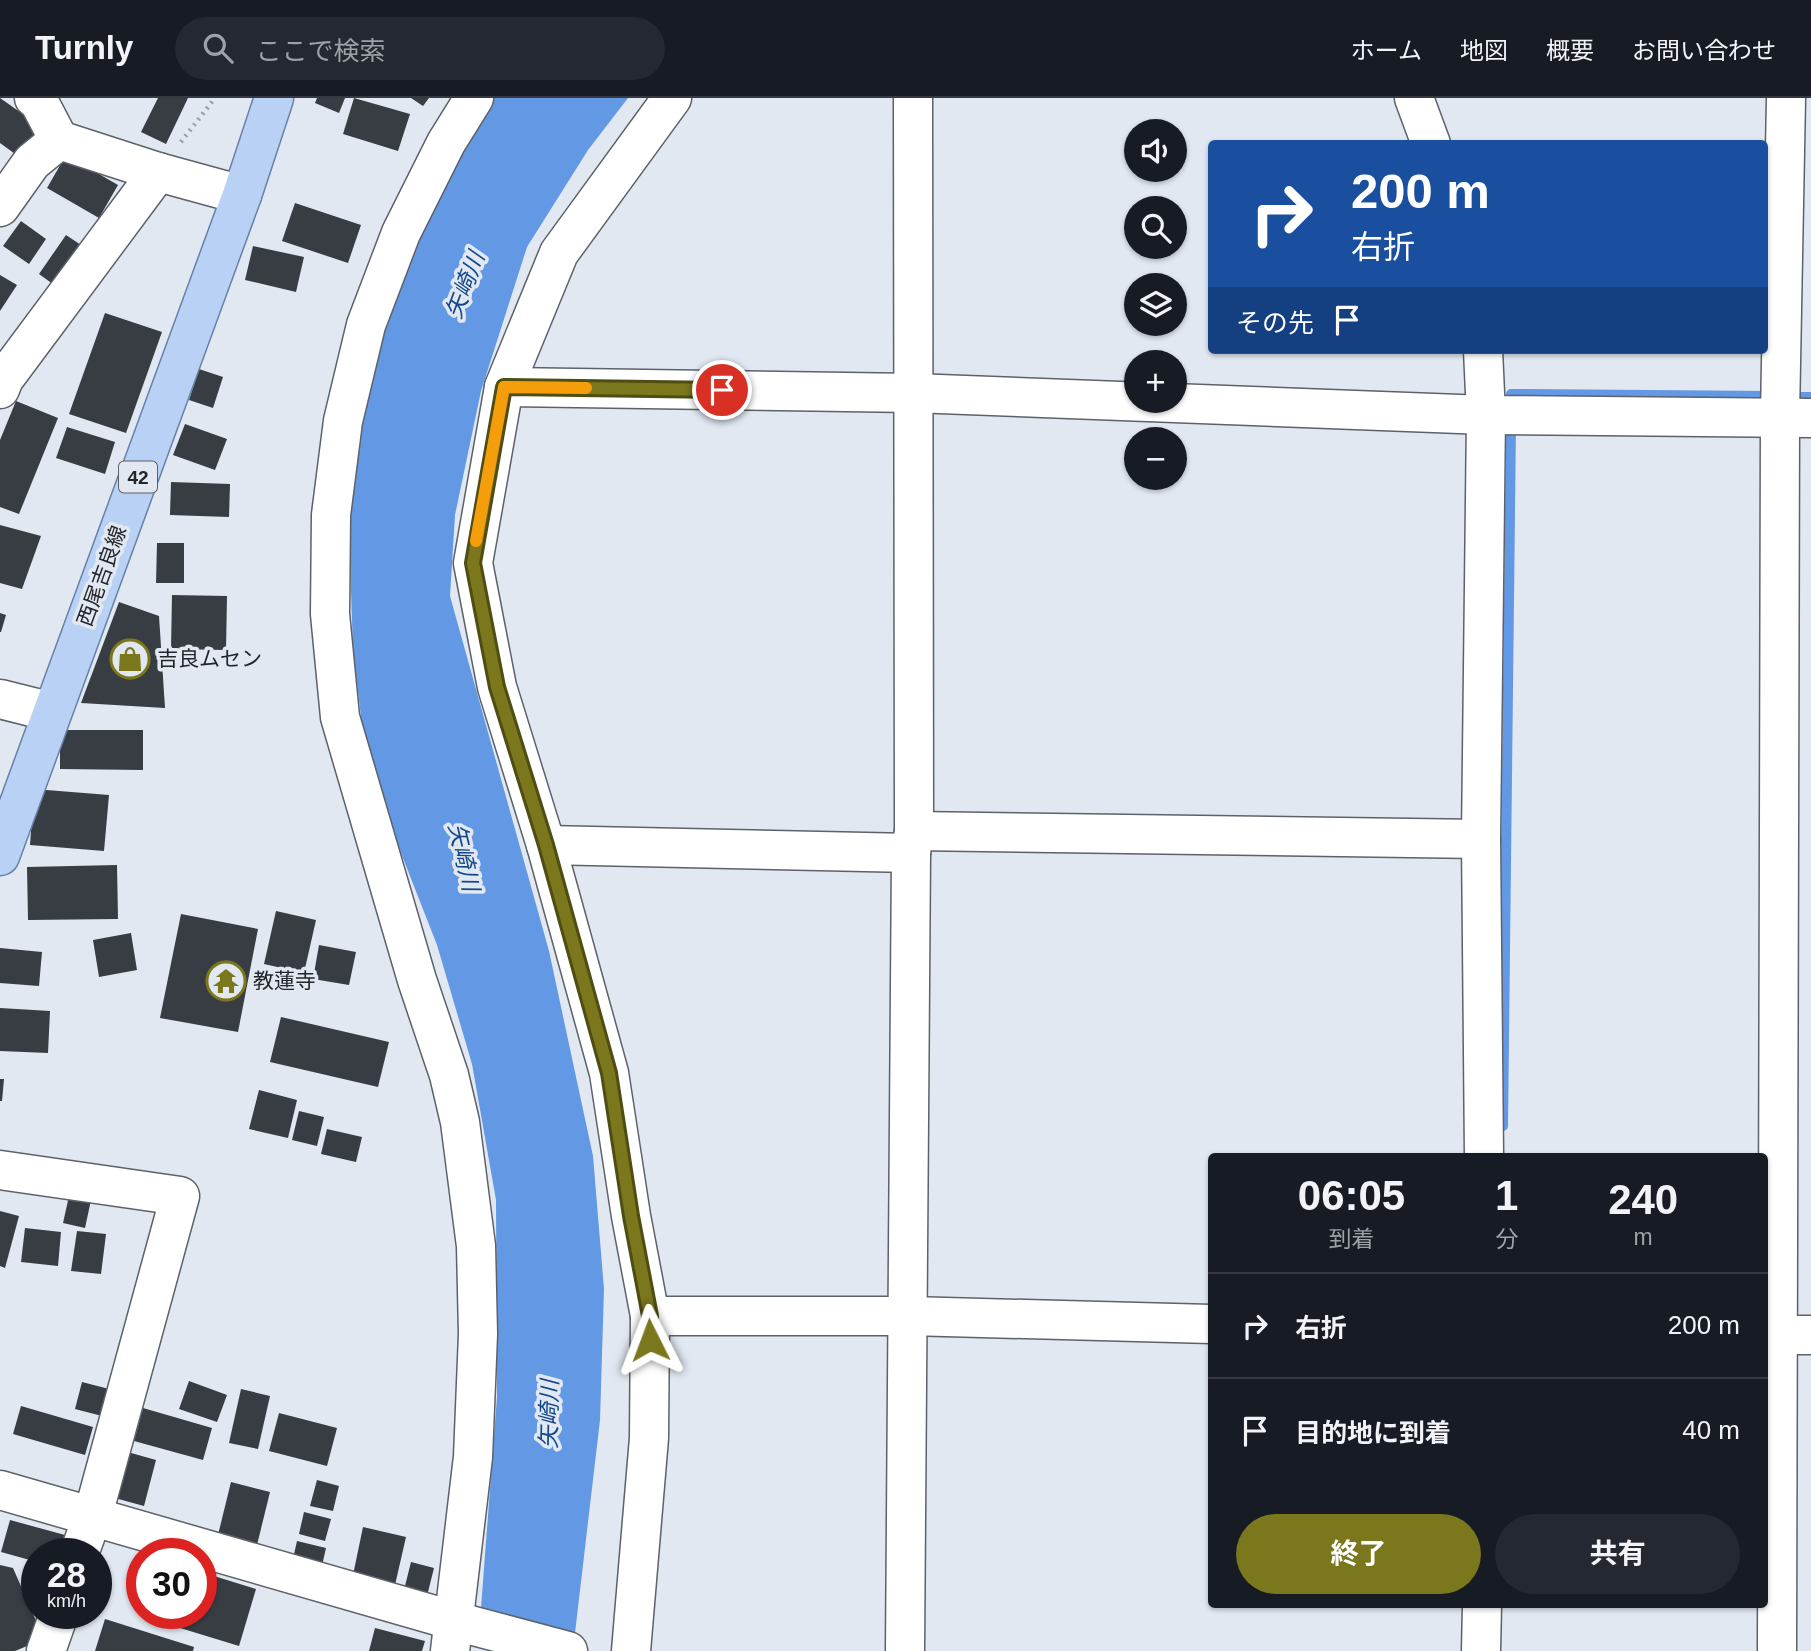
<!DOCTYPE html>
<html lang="ja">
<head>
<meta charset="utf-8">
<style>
	:root { --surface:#171b24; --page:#242831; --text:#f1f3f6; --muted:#9ea1a6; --line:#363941; --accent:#7a771c }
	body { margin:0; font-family:Helvetica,"Noto Sans JP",sans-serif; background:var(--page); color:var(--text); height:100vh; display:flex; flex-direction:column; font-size:26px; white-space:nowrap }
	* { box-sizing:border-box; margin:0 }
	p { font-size:23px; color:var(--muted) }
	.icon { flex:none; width:38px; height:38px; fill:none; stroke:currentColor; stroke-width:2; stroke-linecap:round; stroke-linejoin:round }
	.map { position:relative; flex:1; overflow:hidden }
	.sheet { position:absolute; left:1208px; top:1055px; width:560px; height:455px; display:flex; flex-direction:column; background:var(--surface); border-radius:7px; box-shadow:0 2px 5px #0004 }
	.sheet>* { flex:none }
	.top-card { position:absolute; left:1208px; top:42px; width:560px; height:214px; border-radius:7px; box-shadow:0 2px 5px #0004; background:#1a4fa0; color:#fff; overflow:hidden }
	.controls { position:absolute; left:1124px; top:21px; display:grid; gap:14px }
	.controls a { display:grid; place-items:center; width:63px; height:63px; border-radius:50%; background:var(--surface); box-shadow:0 2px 5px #0004; font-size:35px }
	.speed { position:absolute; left:21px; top:1440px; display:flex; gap:14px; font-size:35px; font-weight:700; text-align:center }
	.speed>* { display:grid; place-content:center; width:91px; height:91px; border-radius:50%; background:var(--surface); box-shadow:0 2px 5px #0004; line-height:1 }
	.speed small { font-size:18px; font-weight:400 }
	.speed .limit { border:10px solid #d22; background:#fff; color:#111 }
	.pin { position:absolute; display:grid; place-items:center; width:60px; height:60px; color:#fff; margin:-30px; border:4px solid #fff; border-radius:50%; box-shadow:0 2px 7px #0007 }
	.me { position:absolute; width:77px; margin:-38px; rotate:357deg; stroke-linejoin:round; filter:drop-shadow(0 0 5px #0008) }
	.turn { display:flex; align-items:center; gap:24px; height:147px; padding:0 28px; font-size:32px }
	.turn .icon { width:91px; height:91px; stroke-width:2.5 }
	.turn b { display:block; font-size:49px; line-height:60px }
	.then { display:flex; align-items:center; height:66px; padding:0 28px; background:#0003; gap:14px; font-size:26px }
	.eta { display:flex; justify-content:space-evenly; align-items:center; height:119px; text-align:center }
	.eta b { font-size:42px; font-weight:700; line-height:49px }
	.action { display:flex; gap:14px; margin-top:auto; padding:14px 28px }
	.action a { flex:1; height:80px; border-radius:42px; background:var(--accent); color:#fff; font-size:28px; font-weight:700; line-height:80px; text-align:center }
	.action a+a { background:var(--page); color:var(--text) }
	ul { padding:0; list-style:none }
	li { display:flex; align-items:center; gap:21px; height:105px; padding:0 28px; border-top:2px solid var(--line) }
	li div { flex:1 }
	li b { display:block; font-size:26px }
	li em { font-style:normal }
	header { display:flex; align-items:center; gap:42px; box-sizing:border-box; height:98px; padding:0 35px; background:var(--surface); border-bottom:2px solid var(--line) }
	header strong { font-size:33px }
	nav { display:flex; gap:38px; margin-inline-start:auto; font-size:24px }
	.search { width:490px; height:63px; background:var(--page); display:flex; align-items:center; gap:18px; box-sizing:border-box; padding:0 24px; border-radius:38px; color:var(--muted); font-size:26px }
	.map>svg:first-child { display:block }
	.water { fill:#6298e4 }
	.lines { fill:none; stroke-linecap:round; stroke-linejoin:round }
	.stream { stroke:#6298e4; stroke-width:10 }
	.building { fill:#383d44 }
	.minor-casing { stroke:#5c6269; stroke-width:41 }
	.primary-casing { stroke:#6781a8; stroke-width:41 }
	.path { stroke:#999fa6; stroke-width:4.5; stroke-dasharray:2 5; stroke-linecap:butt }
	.minor { stroke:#fff; stroke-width:38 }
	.primary { stroke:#b9d1f4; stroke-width:38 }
	.route-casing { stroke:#4f4d12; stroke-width:18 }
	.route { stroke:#7a771c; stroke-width:12 }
	.slow { stroke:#f59e0b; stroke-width:12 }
	.labels { text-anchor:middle; stroke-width:7; stroke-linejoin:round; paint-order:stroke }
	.shield { fill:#e1e8f1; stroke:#5c6065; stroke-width:2 }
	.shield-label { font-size:19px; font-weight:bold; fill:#232529 }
	.street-label { font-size:21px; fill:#232529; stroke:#e1e8f1 }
	.poi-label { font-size:21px; fill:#232529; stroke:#e1e8f1; text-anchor:start }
	.water-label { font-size:23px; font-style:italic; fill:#14488d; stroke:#e1e8f1 }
</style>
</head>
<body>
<header>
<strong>Turnly</strong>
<div class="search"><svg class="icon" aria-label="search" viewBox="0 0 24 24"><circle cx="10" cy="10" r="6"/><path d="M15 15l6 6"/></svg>ここで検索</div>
<nav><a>ホーム</a><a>地図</a><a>概要</a><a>お問い合わせ</a></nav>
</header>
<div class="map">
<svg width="1811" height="1553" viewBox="0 0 1811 1553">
	<rect width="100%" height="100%" fill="#e1e8f1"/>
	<path class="water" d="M488,0H628L588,52L527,149L481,293L455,417L450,498L549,853L593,1058L604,1191L600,1322L575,1535L481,1510L497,1299L496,1102L472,966L437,847L367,668L353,552L347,375L385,213L448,63Z"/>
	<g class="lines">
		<g class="stream">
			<path d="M1787,299H1811"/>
			<path d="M1511,311V296L1772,298"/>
			<path d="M1503,1028L1511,326"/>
		</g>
	</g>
	<g class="building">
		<path d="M0,0L44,31L22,61L0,45Z"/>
		<path d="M158,0H188L166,46L141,34Z"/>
		<path d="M317,0H345L339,15L315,5Z"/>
		<path d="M354,0L410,16L398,53L343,36Z"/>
		<path d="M411,0H429L423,8Z"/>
		<path d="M66,57L118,87L99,120L47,90Z"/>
		<path d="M295,105L361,127L348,165L282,143Z"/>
		<path d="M21,123L46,141L29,166L3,148Z"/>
		<path d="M66,137L84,149L57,189L39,176Z"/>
		<path d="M253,148L304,159L296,194L245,182Z"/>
		<path d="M0,177L17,187L0,213Z"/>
		<path d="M105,215L162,234L126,335L69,316Z"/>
		<path d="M199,271L223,279L213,310L189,302Z"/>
		<path d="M16,303L58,320L19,416L0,409V342Z"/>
		<path d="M185,326L227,341L215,372L173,357Z"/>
		<path d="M67,329L115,344L105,376L56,360Z"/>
		<path d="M171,384L230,386L229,419L170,417Z"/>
		<path d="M0,427L41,438L22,491L0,485Z"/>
		<path d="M157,445H184V485H156Z"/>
		<path d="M172,497L227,498L226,552L171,551Z"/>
		<path d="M119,504L159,518L165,610L81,605Z"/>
		<path d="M0,515L6,517L1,534H0Z"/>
		<path d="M60,632H143V672L60,671Z"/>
		<path d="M34,691L109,697L104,753L30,747Z"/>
		<path d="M117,767L118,821L28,822L27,769Z"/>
		<path d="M276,813L316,822L304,875L264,866Z"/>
		<path d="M181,816L258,831L238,934L160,920Z"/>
		<path d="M131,835L137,872L99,879L93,842Z"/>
		<path d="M319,847L356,854L349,887L313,881Z"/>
		<path d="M0,850L42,854L39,888L0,885Z"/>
		<path d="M0,910L50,913L48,955L0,953Z"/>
		<path d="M281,919L389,944L378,989L270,964Z"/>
		<path d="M0,981H4L2,1003H0Z"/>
		<path d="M259,992L297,1002L288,1040L249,1031Z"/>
		<path d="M299,1013L324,1019L317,1048L292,1042Z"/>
		<path d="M327,1031L362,1039L356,1064L321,1056Z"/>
		<path d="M69,1098L91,1102L85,1130L63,1125Z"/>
		<path d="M0,1113L19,1118L5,1170L0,1168Z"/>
		<path d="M25,1130L61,1134L58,1168L21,1164Z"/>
		<path d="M77,1133L106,1136L101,1176L71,1173Z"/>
		<path d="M189,1283L227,1297L217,1324L179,1311Z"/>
		<path d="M82,1284L109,1291L102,1318L75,1311Z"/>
		<path d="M241,1291L270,1298L258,1351L229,1345Z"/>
		<path d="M21,1308L93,1329L85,1357L13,1336Z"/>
		<path d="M143,1310L212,1330L203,1362L134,1343Z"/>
		<path d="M279,1315L337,1330L327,1368L269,1353Z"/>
		<path d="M124,1353L156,1362L144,1408L111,1399Z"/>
		<path d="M317,1382L339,1388L333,1413L310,1408Z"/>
		<path d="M231,1384L270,1394L256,1451L217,1441Z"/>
		<path d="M304,1414L331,1421L325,1443L299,1436Z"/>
		<path d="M10,1422L65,1437L60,1456H37V1464L1,1454Z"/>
		<path d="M363,1429L406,1439L395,1487L353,1477Z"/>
		<path d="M297,1443L326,1450L321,1472L292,1465Z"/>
		<path d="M411,1464L434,1470L426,1502L403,1496Z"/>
		<path d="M0,1467L13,1470L44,1541L15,1553H0Z"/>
		<path d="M201,1474L256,1491L239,1548L154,1522L156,1516H201Z"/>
		<path d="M105,1521L194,1549L193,1553H95Z"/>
		<path d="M375,1530L425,1543L422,1553H369Z"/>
	</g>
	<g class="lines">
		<g class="minor-casing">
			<g id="minor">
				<path d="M34,0L39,4L59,42L158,74L242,97"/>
				<path d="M1414,0L1431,46"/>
				<path d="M0,109L32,64L59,42"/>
				<path d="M1483,252L1486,317L1481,741L1484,1059"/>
				<path d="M504,289L913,295L1486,317L1811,320"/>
				<path d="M0,291L4,281L158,74"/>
				<path d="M0,601L52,614"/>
				<path d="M914,733L1481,741"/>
				<path d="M546,747L911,755"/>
				<path d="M0,1072L180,1098L93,1417L79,1456"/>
				<path d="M650,1218H909L1211,1226"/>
				<path d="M1764,1237H1811"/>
				<path d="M0,1392L455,1523L568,1553"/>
				<path d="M46,1553L59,1516"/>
				<path d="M450,1553L473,1359L478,1236L476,1148L460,1024L449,977L417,882L340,619L330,516L331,417L343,323L366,227L401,135L446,45L474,0"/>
				<path d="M631,1553L649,1340L650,1218L631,1118L609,975L546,747L497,589L473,465L504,289L559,155L672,0"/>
				<path d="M905,1553L911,755L914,733L913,0"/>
				<path d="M1481,1553L1482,1507"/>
				<path d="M1777,1553L1780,318L1786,0"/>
			</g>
		</g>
		<g class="primary-casing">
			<path id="primary" d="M0,758L242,97L274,0"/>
		</g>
		<path class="path" d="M181,44L215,0"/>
		<use href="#minor" class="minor"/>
		<use href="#primary" class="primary"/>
	</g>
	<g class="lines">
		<g class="route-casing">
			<path id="route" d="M650,1242V1218L631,1118L609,975L546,747L497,589L473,465L504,289L722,292"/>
		</g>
		<use href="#route" class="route"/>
		<path class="slow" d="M476,443L504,289L586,290"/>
	</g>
	<defs>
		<g id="shop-ring" transform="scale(2.0125)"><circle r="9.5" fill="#e1e8f1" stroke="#7a771c" stroke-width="1.5"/><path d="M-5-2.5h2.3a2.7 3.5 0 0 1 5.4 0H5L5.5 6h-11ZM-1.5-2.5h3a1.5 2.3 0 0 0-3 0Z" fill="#7a771c"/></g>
		<g id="temple-ring" transform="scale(2.0125)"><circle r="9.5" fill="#e1e8f1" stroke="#7a771c" stroke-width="1.5"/><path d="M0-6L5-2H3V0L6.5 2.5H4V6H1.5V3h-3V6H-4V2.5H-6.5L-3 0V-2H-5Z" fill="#7a771c"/></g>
	</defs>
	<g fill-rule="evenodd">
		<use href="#shop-ring" x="130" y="561"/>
		<use href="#temple-ring" x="226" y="883"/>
	</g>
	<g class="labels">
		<rect class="shield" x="119" y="363.5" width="38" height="31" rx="5"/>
		<g class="shield-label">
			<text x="138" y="386">42</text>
		</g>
		<g class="street-label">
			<text transform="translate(102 478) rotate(-70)" y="7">西尾吉良線</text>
		</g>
		<g class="poi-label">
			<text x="157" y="568">吉良ムセン</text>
			<text x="253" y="890">教蓮寺</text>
		</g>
		<g class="water-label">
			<text transform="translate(465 187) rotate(-69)" y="8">矢崎川</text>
			<text transform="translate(464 759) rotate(77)" y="8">矢崎川</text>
			<text transform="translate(549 1316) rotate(-89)" y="8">矢崎川</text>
		</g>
	</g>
</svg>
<div class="controls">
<a><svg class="icon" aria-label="sound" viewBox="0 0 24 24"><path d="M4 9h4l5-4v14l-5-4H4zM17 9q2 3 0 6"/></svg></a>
<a><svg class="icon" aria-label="search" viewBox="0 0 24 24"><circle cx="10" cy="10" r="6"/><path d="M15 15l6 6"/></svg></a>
<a><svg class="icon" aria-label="layers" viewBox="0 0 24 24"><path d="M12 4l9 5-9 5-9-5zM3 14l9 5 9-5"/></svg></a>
<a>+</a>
<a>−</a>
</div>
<div class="speed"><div>28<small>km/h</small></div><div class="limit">30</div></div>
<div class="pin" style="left:722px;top:292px;background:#d93025"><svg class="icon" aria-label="arrive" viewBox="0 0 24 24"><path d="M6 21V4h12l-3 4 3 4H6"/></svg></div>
<svg class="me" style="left:650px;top:1242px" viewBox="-20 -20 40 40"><path d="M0-17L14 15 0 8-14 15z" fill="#7a771c" stroke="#fff" stroke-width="4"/></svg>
<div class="top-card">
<div class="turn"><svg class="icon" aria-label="right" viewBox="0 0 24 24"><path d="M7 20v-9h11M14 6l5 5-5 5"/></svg><div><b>200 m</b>右折</div></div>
<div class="then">その先<svg class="icon" aria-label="arrive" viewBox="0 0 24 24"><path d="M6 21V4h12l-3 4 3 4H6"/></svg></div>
</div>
<section class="sheet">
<div class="eta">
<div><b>06:05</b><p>到着</p></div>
<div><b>1</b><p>分</p></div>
<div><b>240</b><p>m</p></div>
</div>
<ul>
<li><svg class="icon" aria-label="right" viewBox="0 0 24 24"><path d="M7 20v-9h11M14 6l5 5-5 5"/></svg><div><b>右折</b></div><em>200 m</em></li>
<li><svg class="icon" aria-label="arrive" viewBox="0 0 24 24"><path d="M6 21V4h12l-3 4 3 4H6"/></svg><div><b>目的地に到着</b></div><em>40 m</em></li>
</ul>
<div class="action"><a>終了</a><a>共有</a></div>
</section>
</div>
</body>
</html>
